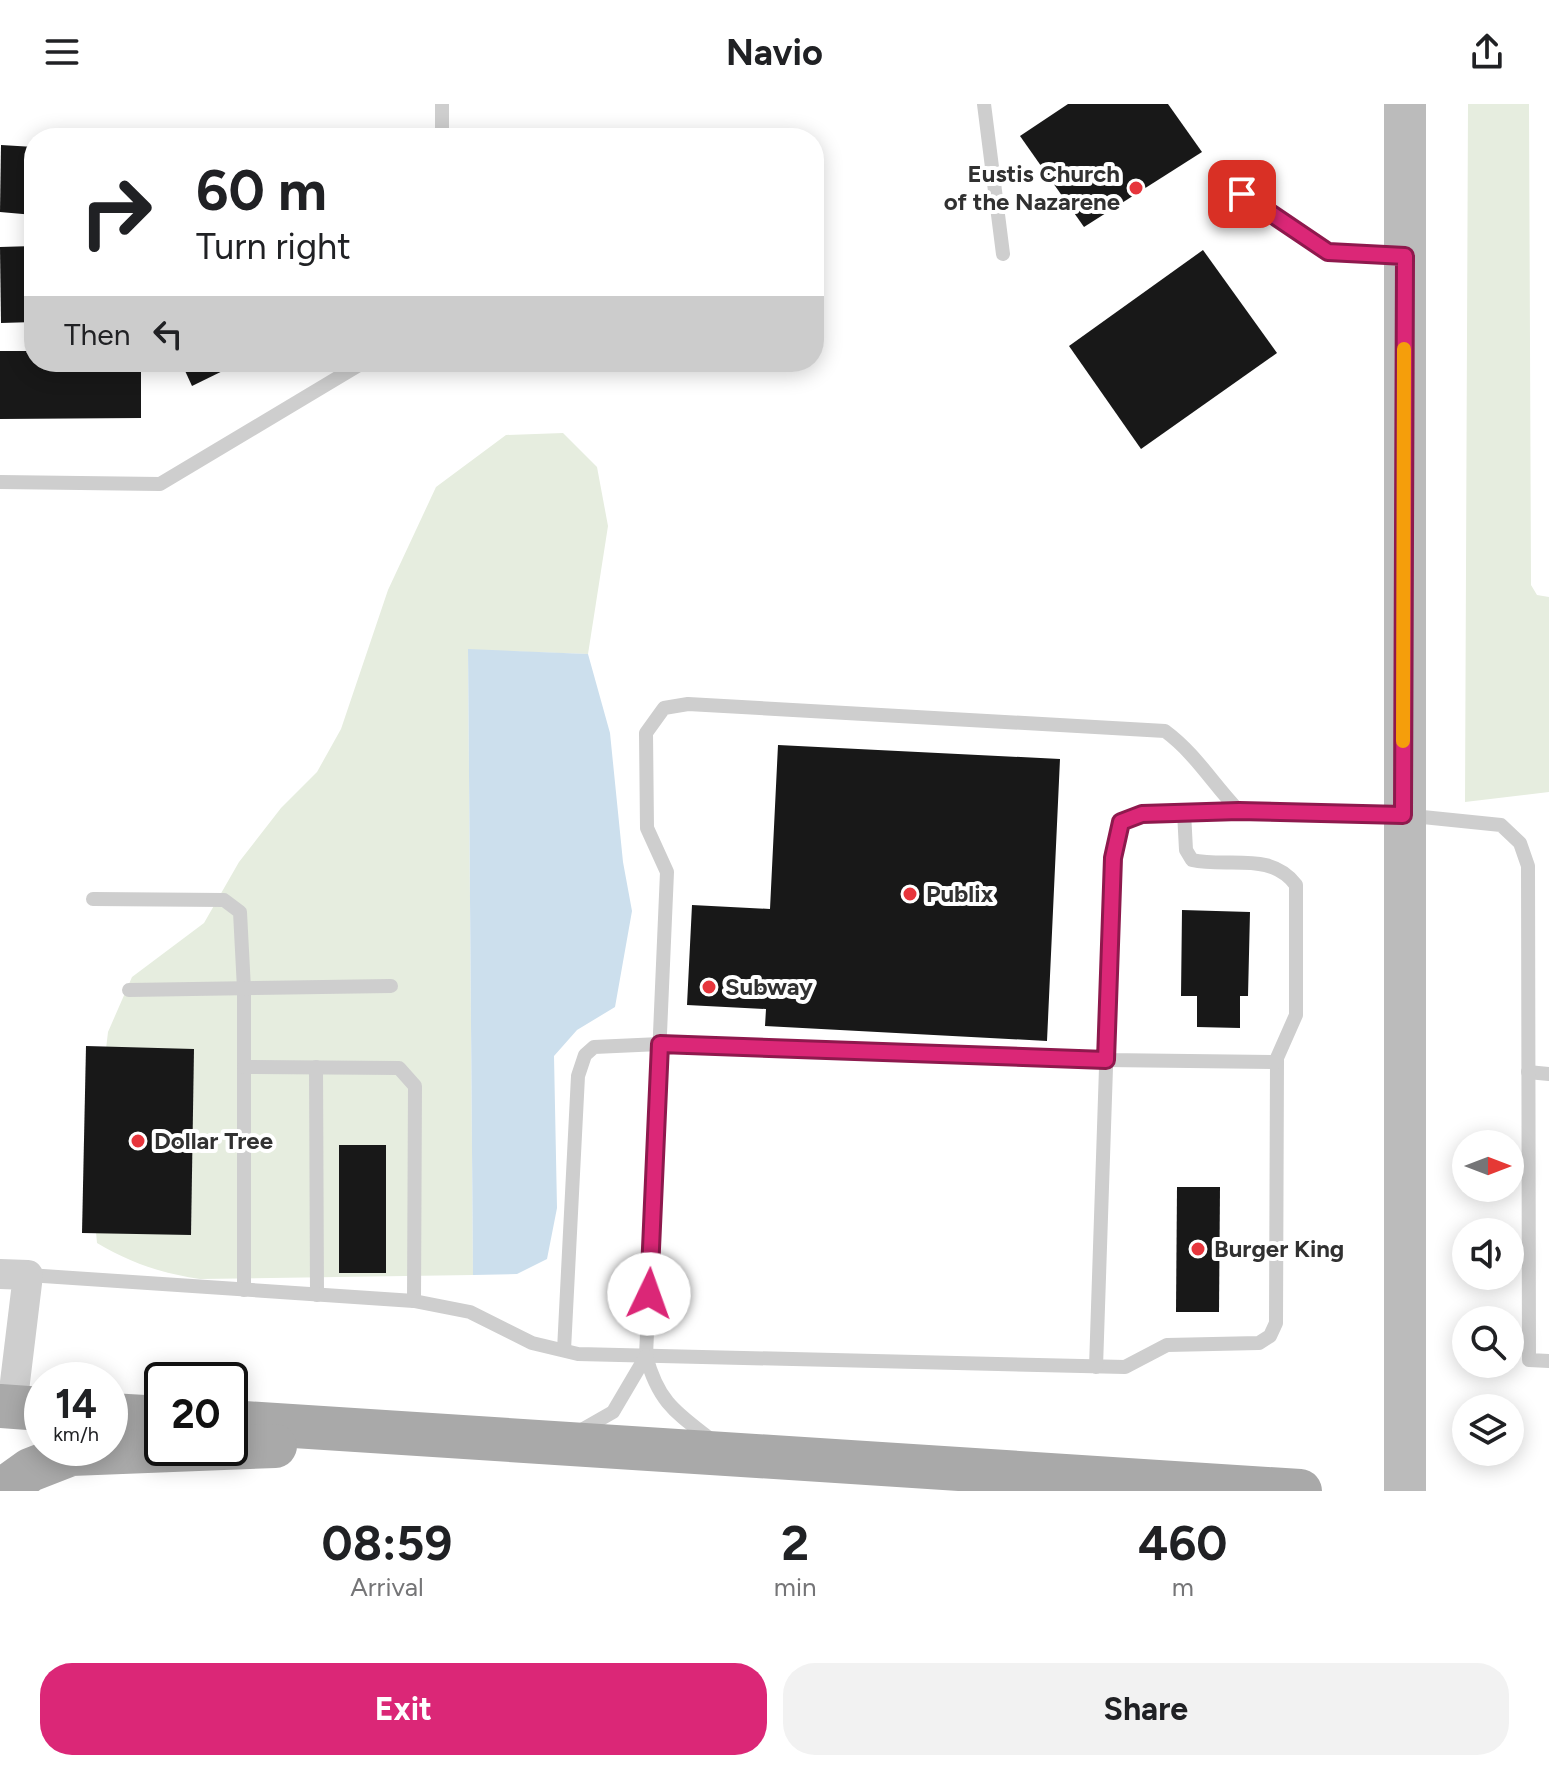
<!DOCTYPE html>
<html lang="en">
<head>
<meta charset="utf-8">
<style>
	:root { --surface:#fff; --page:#f2f2f2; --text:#202124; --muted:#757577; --accent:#db2777 }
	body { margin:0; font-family:Figtree,sans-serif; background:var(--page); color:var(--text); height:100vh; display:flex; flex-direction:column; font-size:30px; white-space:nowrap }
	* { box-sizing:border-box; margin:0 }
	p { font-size:26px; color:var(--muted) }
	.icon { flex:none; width:44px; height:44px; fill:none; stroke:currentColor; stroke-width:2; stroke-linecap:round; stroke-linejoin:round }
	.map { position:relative; height:1387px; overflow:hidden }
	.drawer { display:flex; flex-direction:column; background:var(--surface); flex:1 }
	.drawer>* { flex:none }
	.top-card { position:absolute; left:24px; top:24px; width:800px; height:244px; border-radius:32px; box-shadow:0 4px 20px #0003; background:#fff; color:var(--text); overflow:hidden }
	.needle { width:52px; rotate:90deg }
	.buttons { position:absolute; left:1452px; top:1026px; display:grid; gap:16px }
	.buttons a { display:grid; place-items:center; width:72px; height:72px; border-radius:50%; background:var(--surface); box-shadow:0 4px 20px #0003; font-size:40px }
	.speed { position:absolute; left:24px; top:1258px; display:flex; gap:16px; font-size:40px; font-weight:700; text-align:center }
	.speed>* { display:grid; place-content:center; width:104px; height:104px; border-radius:50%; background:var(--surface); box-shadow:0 4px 20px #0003; line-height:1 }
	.speed small { font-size:20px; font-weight:400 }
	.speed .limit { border:4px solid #111; border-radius:12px; background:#fff; color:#111 }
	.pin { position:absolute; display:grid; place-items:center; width:68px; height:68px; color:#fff; margin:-34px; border-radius:16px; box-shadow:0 4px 12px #0006 }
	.me { position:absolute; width:88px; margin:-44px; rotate:3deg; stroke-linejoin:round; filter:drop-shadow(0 0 6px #0008) }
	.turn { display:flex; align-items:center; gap:28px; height:168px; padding:0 40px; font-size:36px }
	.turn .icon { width:104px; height:104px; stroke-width:2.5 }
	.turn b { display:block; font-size:56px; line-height:68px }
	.then { display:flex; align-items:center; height:76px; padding:0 40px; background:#0003; gap:16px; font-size:30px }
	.eta { display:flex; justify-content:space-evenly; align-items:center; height:136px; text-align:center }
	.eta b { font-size:48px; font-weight:700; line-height:56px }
	.action { display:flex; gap:16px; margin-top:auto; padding:16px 40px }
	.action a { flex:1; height:92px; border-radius:32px; background:var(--accent); color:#fff; font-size:32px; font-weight:700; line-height:92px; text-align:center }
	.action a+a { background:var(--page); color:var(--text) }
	header { display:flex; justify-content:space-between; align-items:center; height:104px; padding:0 40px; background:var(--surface); font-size:36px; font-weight:700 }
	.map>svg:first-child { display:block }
	.green { fill:#e6eddf }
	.water { fill:#ccdfed }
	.building { fill:#181818 }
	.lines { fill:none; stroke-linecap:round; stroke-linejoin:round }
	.lane { stroke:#cecece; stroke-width:14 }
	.street { stroke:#cecece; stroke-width:30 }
	.secondary { stroke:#bbb; stroke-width:42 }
	.primary { stroke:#a9a9a9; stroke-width:44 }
	.route-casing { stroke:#8e194d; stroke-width:20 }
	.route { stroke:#db2777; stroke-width:14 }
	.slow { stroke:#f59e0b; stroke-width:14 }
	.poi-dot { fill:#e6353c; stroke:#fff; stroke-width:3 }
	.labels { text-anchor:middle; stroke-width:8; stroke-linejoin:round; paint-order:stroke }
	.poi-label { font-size:24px; font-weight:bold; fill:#313131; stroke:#fff; text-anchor:start }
</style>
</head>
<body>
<header><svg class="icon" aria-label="menu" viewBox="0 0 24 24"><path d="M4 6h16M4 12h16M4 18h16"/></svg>Navio<svg class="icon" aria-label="share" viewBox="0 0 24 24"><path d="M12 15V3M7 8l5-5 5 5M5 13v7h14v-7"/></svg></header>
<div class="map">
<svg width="1549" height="1387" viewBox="0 0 1549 1387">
	<rect width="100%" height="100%" fill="#fff"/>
	<g class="green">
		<path d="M1468,0H1529L1531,481L1537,491L1549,493V688L1465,698Z"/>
		<path d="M563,329L597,363L608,422L588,550L468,546L473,1171L200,1175C160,1169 131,1159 97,1139L91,1073L108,928L132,873L204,819L239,758L281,704L317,668L341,625L388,486L436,383L506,331Z"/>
	</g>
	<path class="water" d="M468,545L588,550L610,629L623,758L632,807L615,903L577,926L554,952L557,1104L547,1155L517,1170L473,1171Z"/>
	<g class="building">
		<path d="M1068,0H1168L1202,48L1084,123L1020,32Z"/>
		<path d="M1,41L34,43V111L0,108Z"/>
		<path d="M34,142V218L1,219L0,143Z"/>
		<path d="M1203,146L1277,249L1141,345L1069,242Z"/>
		<path d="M0,247H34V258H141V314L0,315Z"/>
		<path d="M181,258H241L192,282Z"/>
		<path d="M778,641L1060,655L1047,937L765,922L766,905L687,901L692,801L770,805Z"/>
		<path d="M1182,806L1250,808L1248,892H1240V924L1197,923V892H1181Z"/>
		<path d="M86,942L194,945L191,1131L82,1129Z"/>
		<rect x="339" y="1041" width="47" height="128"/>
		<path d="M1177,1083H1220L1219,1208H1176Z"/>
	</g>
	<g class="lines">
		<g class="lane">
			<path d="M442,0V34"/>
			<path d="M984,0L1003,150"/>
			<path d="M1229,84L1328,148L1400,152"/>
			<path d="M0,378L160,380L364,258"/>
			<path d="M93,795L224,796L240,808L244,885V1186"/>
			<path d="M129,886L391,882"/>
			<path d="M244,963L399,964L415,982L414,1197"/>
			<path d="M316,963L317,1191"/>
			<path d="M1528,968L1549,970"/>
			<path d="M28,1171L414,1197L470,1208L532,1239L578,1250L1125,1263L1167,1241L1259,1239L1270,1232L1276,1219L1277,954L1296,911V781C1271,747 1228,764 1192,756L1186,746L1184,708"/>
			<path d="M564,1246L578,972L585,951L594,943L660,940L1106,956L1277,958"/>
			<path d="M646,1252L667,768L647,724L646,629L664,604L688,600L1165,627C1196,650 1212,679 1239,707L1403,711L1501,721L1520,739L1528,762L1529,1256L1549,1257"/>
			<path d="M1096,1263L1113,754L1121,718L1142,710L1239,707"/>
			<path d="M578,1328L613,1308L646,1252C659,1300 677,1309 714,1338"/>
		</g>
		<path class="street" d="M0,1170L28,1171L12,1303"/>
		<path class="secondary" d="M1405,1387V0"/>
		<g class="primary">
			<path d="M0,1302L42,1305"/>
			<path d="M110,1311L162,1314"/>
			<path d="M230,1318L1300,1387"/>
			<path d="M1,1387L30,1366L71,1350L275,1342"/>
		</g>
	</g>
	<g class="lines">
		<g class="route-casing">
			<path id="route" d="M649,1190L660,940L1106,956L1113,754L1121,718L1142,710L1239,707L1403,711L1405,152L1328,148L1242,90"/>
		</g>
		<use href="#route" class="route"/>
		<path class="slow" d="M1403,637L1404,245"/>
	</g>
	<g class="poi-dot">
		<circle cx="1136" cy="84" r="8"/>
		<circle cx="910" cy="790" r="8"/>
		<circle cx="709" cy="883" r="8"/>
		<circle cx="138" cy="1037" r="8"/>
		<circle cx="1198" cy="1145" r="8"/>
	</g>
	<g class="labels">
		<g class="poi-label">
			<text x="1120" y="78" text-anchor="end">Eustis Church<tspan x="1120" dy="28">of the Nazarene</tspan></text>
			<text x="926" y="798">Publix</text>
			<text x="725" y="891">Subway</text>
			<text x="154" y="1045">Dollar Tree</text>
			<text x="1214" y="1153">Burger King</text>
		</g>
	</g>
</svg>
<div class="buttons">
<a><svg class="needle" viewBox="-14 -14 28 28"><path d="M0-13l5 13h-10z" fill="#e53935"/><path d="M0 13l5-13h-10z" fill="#757577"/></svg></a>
<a><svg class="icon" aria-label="sound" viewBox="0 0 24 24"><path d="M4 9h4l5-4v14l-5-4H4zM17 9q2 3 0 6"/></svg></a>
<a><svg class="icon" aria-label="search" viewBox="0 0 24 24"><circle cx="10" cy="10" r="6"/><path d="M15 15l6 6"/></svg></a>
<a><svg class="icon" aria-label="layers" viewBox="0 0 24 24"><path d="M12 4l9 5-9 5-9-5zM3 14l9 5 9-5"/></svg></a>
</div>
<div class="speed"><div>14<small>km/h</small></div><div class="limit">20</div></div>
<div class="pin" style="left:1242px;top:90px;background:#d93025"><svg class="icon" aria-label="arrive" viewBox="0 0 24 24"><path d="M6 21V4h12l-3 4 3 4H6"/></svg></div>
<svg class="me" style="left:649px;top:1190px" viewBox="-20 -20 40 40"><circle r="19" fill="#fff"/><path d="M0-13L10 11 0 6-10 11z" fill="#db2777"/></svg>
<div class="top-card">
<div class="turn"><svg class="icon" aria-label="right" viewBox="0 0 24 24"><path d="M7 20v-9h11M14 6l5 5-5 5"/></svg><div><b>60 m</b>Turn right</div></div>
<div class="then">Then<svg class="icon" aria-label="left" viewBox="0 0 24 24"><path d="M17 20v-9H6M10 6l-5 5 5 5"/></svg></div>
</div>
</div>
<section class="drawer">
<div class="eta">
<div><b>08:59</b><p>Arrival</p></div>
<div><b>2</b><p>min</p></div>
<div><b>460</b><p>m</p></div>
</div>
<div class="action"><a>Exit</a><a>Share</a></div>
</section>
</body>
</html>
